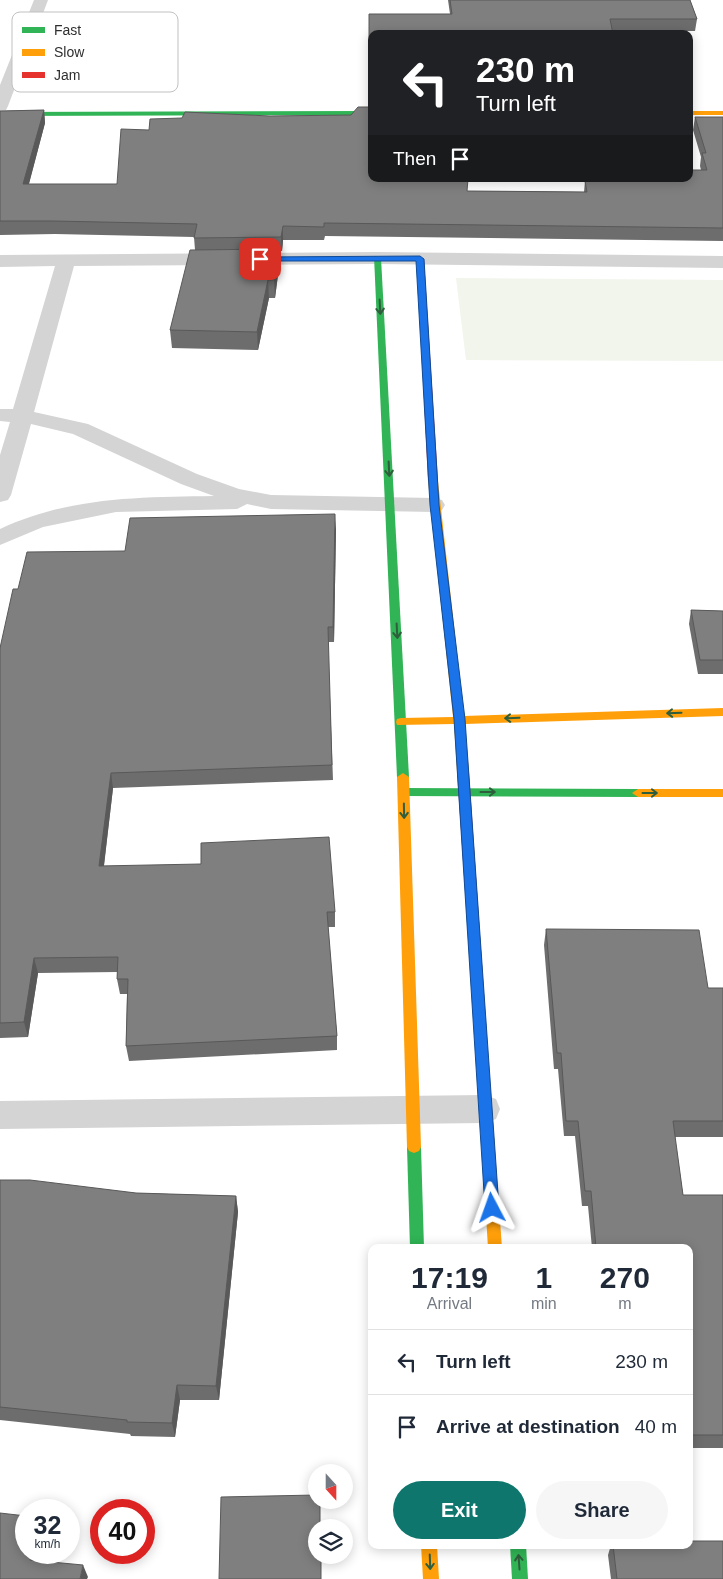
<!DOCTYPE html>
<html lang="en">
<head>
<meta charset="utf-8">
<style>
	:root { --surface:#fff; --page:#f6f6f7; --text:#1f2937; --muted:#747a83; --line:#e0e1e3; --accent:#0f766e }
	body { margin:0; font-family:Arial,sans-serif; background:var(--page); color:var(--text); height:100vh; display:flex; flex-direction:column; font-size:19px; white-space:nowrap }
	* { box-sizing:border-box; margin:0 }
	p { font-size:16px; color:var(--muted) }
	.icon { flex:none; width:28px; height:28px; fill:none; stroke:currentColor; stroke-width:2; stroke-linecap:round; stroke-linejoin:round }
	.map { position:relative; flex:1; overflow:hidden }
	.details { position:absolute; left:368px; top:1244px; width:325px; height:305px; display:flex; flex-direction:column; background:var(--surface); border-radius:10px; box-shadow:0 2px 12px #0003 }
	.details>* { flex:none }
	.guide { position:absolute; left:368px; top:30px; width:325px; height:152px; border-radius:10px; box-shadow:0 2px 12px #0003; background:#202124; color:#fff; overflow:hidden }
	.needle { width:32px; rotate:159deg }
	.tools { position:absolute; left:308px; top:1464px; display:grid; gap:10px }
	.tools a { display:grid; place-items:center; width:45px; height:45px; border-radius:50%; background:var(--surface); box-shadow:0 2px 12px #0003; font-size:25px }
	.speed { position:absolute; left:15px; top:1499px; display:flex; gap:10px; font-size:25px; font-weight:700; text-align:center }
	.speed>* { display:grid; place-content:center; width:65px; height:65px; border-radius:50%; background:var(--surface); box-shadow:0 2px 12px #0003; line-height:1 }
	.speed small { font-size:12px; font-weight:400 }
	.speed .limit { border:8px solid #d22; background:#fff; color:#111 }
	.pin { position:absolute; display:grid; place-items:center; width:42px; height:42px; color:#fff; margin:-21px; border-radius:10px; box-shadow:0 2px 8px #0006 }
	.me { position:absolute; width:55px; margin:-28px; rotate:356deg; stroke-linejoin:round; filter:drop-shadow(0 0 4px #0008) }
	.turn { display:flex; align-items:center; gap:18px; height:105px; padding:0 25px; font-size:22px }
	.turn .icon { width:65px; height:65px; stroke-width:2.5 }
	.turn b { display:block; font-size:35px; line-height:42px }
	.then { display:flex; align-items:center; height:48px; padding:0 25px; background:#0003; gap:10px; font-size:19px }
	.eta { display:flex; justify-content:space-evenly; align-items:center; height:85px; text-align:center }
	.eta b { font-size:30px; font-weight:700; line-height:35px }
	.action { display:flex; gap:10px; margin-top:auto; padding:10px 25px }
	.action a { flex:1; height:58px; border-radius:30px; background:var(--accent); color:#fff; font-size:20px; font-weight:700; line-height:58px; text-align:center }
	.action a+a { background:var(--page); color:var(--text) }
	ul { padding:0; list-style:none }
	li { display:flex; align-items:center; gap:15px; height:65px; padding:0 25px; border-top:1px solid var(--line) }
	li div { flex:1 }
	li b { display:block; font-size:19px }
	li em { font-style:normal }
	.map>svg:first-child { display:block }
	.green { fill:#f1f5eb }
	.lines { fill:none; stroke-linecap:round; stroke-linejoin:round }
	.street { fill:#d4d4d4; fill-rule:evenodd }
	.fast { fill:#30b455; fill-rule:evenodd }
	.slow { fill:#ff9f0a; fill-rule:evenodd }
	.jam { fill:#e5322d; fill-rule:evenodd }
	.wall { fill:#6d6d6d }
	.shaded-wall { fill:#595959 }
	.building { fill:#7f7f7f; stroke:#595959 }
	.oneway { stroke:#2f5e3c }
	.route { fill:#1a73e8; stroke:#114b97 }
	.key { fill:#fff; stroke:#c1c1c1; stroke-width:1 }
	.key-label { font-size:14px; fill:#2f2f2f }
</style>
</head>
<body>
<div class="map">
<svg width="723" height="1579" viewBox="0 0 723 1579">
	<rect width="100%" height="100%" fill="#fff"/>
	<path class="green" d="M456,278L723,280V361L466,360Z"/>
	<g class="lines">
		<g class="street">
			<path d="M34,0H48L8,106L6,110L0,111V85Z"/>
			<path d="M377,252L723,256V268L377,264L74,266L34,412L88,424L197,474L239,489L271,495L434,498L442,500L445,505L442,510L434,512L271,509L247,504L237,509L116,512L43,527L0,545V529C68,497 140,497 214,496L181,484L73,434L31,424L11,495L8,500L0,502V455L10,422L0,421V409H13L55,266L0,267V255Z"/>
			<path d="M484,1095L496,1099L500,1109L496,1119L484,1123L0,1129V1101Z"/>
		</g>
		<g class="fast">
			<path d="M371,111V115L0,116V112Z"/>
			<path d="M374,256L381,258L409,777L403,781L397,777Z"/>
			<path d="M404,788L638,789L644,793L638,797L404,796L398,792Z"/>
			<path d="M414,1141L419,1143L421,1147L424,1248H410L407,1147L409,1143Z"/>
			<path d="M510,1545H526L528,1579H512Z"/>
		</g>
		<g class="slow">
			<rect x="689" y="111" width="34" height="4"/>
			<path d="M433,478L438,481L464,716L723,708V716L465,724L469,772L463,776L457,772L454,724L397,725L396,722L397,719L401,718L453,717L428,481Z"/>
			<path d="M403,773L409,777L421,1147L419,1151L414,1153L409,1151L407,1147L397,777Z"/>
			<path d="M638,789H723V797H638L632,793Z"/>
			<path d="M482,1048L487,1049L488,1053L502,1248H488L476,1053L477,1049Z"/>
			<path d="M421,1545H437L439,1579H423Z"/>
		</g>
		<g class="jam">
			<path d="M417,257L424,259L438,481L433,484L428,481Z"/>
			<path d="M463,768L469,772L488,1053L487,1057L482,1058L477,1057L476,1053L457,772Z"/>
		</g>
	</g>
	<g class="wall">
		<path d="M448,0H690L697,19L695,31H612L371,34V179L467,191L584,192L585,181H663V179H689L701,170L700,166L701,157L693,130L695,117H723V241L325,236L324,240H283L282,251H279V267L275,298H269L258,350L172,348L170,330L195,250L194,237L55,234L0,235V111L44,110L45,123L29,184H117L149,130L270,116L351,115L370,107L369,106V14H450Z"/>
		<path d="M336,529L334,642H328L333,780L113,788L104,866L335,912V927H328L337,1036V1050L129,1061L126,1046L127,994H120L117,979V972L38,973L28,1037L0,1038V648L18,589L125,551Z"/>
		<path d="M691,610L723,611V674H698L689,624Z"/>
		<path d="M546,929L708,988H723V1137H675L683,1195H723V1448H689V1248H592L588,1206H582L575,1136H564L558,1069H554L544,945Z"/>
		<path d="M0,1180L136,1193L236,1196L238,1212L219,1400H180L175,1437L131,1436L130,1434L0,1420Z"/>
		<path d="M611,1545H689L723,1579H611L608,1555Z"/>
	</g>
	<g class="shaded-wall">
		<path d="M44,110L45,123L25,198L23,184Z"/>
		<path d="M283,226V240L282,251L281,237Z"/>
		<path d="M279,249V267L275,298L274,280Z"/>
		<path d="M268,280L269,298L258,350L257,332Z"/>
		<path d="M335,514L336,529L334,642L333,627Z"/>
		<path d="M111,773L113,788L102,881L99,866Z"/>
		<path d="M34,958L38,973L28,1037L24,1022Z"/>
		<path d="M236,1196L238,1212L219,1400L216,1386Z"/>
		<path d="M177,1385L180,1400L175,1437L172,1423Z"/>
		<path d="M32,1552H40L36,1572L30,1560Z"/>
		<path d="M83,1565L88,1577L87,1579H80Z"/>
	</g>
	<g class="building">
		<path d="M450,0H690L697,19H610L613,34H371V94L369,93V14H452Z"/>
		<path d="M358,107H371V179H468L467,191L587,192L585,181H668L667,179H689V170H707L702,153H706L695,117H723V228L324,223V227L283,226L281,237L194,238L197,224L53,221H0V111L44,110L23,184H117L121,129L149,130L150,119L182,118L185,112L270,116L351,115Z"/>
		<path d="M279,249L274,280H268L257,332L170,330L190,250Z"/>
		<path d="M335,514L333,627H328L332,765L111,773L99,866L201,864V843L329,837L335,912H327L337,1036L126,1046L128,979H117L118,957L34,958L24,1022L0,1023V648L13,589H18L27,552L125,551L130,518Z"/>
		<path d="M691,610L723,611V660H700Z"/>
		<path d="M546,929L699,930L708,988H723V1121H673L683,1195H723V1435H689V1248H596L591,1191H585L578,1121H566L561,1053H557Z"/>
		<path d="M0,1180H30L136,1193L236,1196L216,1386L177,1385L172,1423L127,1422V1420L0,1407Z"/>
		<path d="M316,1495V1500H320V1528H316V1555H321V1579H219L221,1497Z"/>
		<path d="M0,1513L26,1516V1552H32L30,1560L83,1565L80,1579H0Z"/>
		<path d="M689,1541H723V1579H617L613,1545H689Z"/>
	</g>
	<defs><path id="oneway-shaft" d="M-6 0H5M1.5-3L5.5 0L1.5 3" fill="none" stroke-width="1.6" stroke-linecap="round" stroke-linejoin="round" transform="scale(1.25)"/></defs>
	<g class="oneway">
		<use href="#oneway-shaft" transform="translate(380 307) rotate(87)"/>
		<use href="#oneway-shaft" transform="translate(389 469) rotate(87)"/>
		<use href="#oneway-shaft" transform="translate(397 631) rotate(87)"/>
		<use href="#oneway-shaft" transform="translate(674 713) rotate(178)"/>
		<use href="#oneway-shaft" transform="translate(512 718) rotate(178)"/>
		<use href="#oneway-shaft" transform="translate(488 792)"/>
		<use href="#oneway-shaft" transform="translate(650 793)"/>
		<use href="#oneway-shaft" transform="translate(404 811) rotate(89)"/>
		<use href="#oneway-shaft" transform="translate(430 1562) rotate(88)"/>
		<use href="#oneway-shaft" transform="translate(519 1562) rotate(-94)"/>
	</g>
	<path class="route" d="M420,256L424,259L439,505L465,719L499,1208L497,1213L492,1214L487,1213L485,1208L454,719L430,505L416,261H260L256,259L260,257Z"/>
	<rect x="12" y="12" width="166" height="80" rx="8" class="key"/>
	<rect x="22" y="27" width="23" height="6" fill="#30b455"/>
	<rect x="22" y="49" width="23" height="7" fill="#ff9f0a"/>
	<rect x="22" y="72" width="23" height="6" fill="#e5322d"/>
	<g class="key-label">
		<text x="54" y="35">Fast</text>
		<text x="54" y="57">Slow</text>
		<text x="54" y="80">Jam</text>
	</g>
</svg>
<div class="tools">
<a><svg class="needle" viewBox="-14 -14 28 28"><path d="M0-13l5 13h-10z" fill="#e53935"/><path d="M0 13l5-13h-10z" fill="#747a83"/></svg></a>
<a><svg class="icon" aria-label="layers" viewBox="0 0 24 24"><path d="M12 4l9 5-9 5-9-5zM3 14l9 5 9-5"/></svg></a>
</div>
<div class="speed"><div>32<small>km/h</small></div><div class="limit">40</div></div>
<div class="pin" style="left:260px;top:259px;background:#d93025"><svg class="icon" aria-label="arrive" viewBox="0 0 24 24"><path d="M6 21V4h12l-3 4 3 4H6"/></svg></div>
<svg class="me" style="left:492px;top:1208px" viewBox="-20 -20 40 40"><path d="M0-17L14 15 0 8-14 15z" fill="#1a73e8" stroke="#fff" stroke-width="4"/></svg>
<div class="guide">
<div class="turn"><svg class="icon" aria-label="left" viewBox="0 0 24 24"><path d="M17 20v-9H6M10 6l-5 5 5 5"/></svg><div><b>230 m</b>Turn left</div></div>
<div class="then">Then<svg class="icon" aria-label="arrive" viewBox="0 0 24 24"><path d="M6 21V4h12l-3 4 3 4H6"/></svg></div>
</div>
<section class="details">
<div class="eta">
<div><b>17:19</b><p>Arrival</p></div>
<div><b>1</b><p>min</p></div>
<div><b>270</b><p>m</p></div>
</div>
<ul>
<li><svg class="icon" aria-label="left" viewBox="0 0 24 24"><path d="M17 20v-9H6M10 6l-5 5 5 5"/></svg><div><b>Turn left</b></div><em>230 m</em></li>
<li><svg class="icon" aria-label="arrive" viewBox="0 0 24 24"><path d="M6 21V4h12l-3 4 3 4H6"/></svg><div><b>Arrive at destination</b></div><em>40 m</em></li>
</ul>
<div class="action"><a>Exit</a><a>Share</a></div>
</section>
</div>
</body>
</html>
